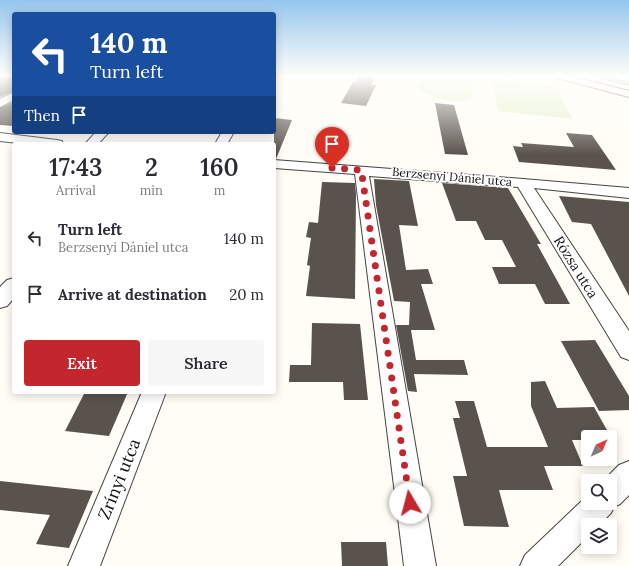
<!DOCTYPE html>
<html lang="en">
<head>
<meta charset="utf-8">
<style>
	:root { --surface:#fff; --page:#f7f7f7; --text:#2b2b33; --muted:#7c7c81; --accent:#c4262e }
	body { margin:0; font-family:Lora,serif; background:var(--page); color:var(--text); height:100vh; display:flex; flex-direction:column; font-size:15px; white-space:nowrap }
	* { box-sizing:border-box; margin:0 }
	p { font-size:13px; color:var(--muted) }
	.icon { flex:none; width:22px; height:22px; fill:none; stroke:currentColor; stroke-width:2; stroke-linecap:round; stroke-linejoin:round }
	.map { position:relative; flex:1; overflow:hidden }
	.side { position:absolute; left:12px; top:142px; width:264px; height:252px; display:flex; flex-direction:column; background:var(--surface); border-radius:4px; box-shadow:0 2px 10px #0003 }
	.side>* { flex:none }
	.banner { position:absolute; left:12px; top:12px; width:264px; height:122px; border-radius:4px; box-shadow:0 2px 10px #0003; background:#1a4fa0; color:#fff; overflow:hidden }
	.needle { width:26px; rotate:44deg }
	.fabs { position:absolute; left:581px; top:430px; display:grid; gap:8px }
	.fabs a { display:grid; place-items:center; width:36px; height:36px; border-radius:4px; background:var(--surface); box-shadow:0 2px 10px #0003; font-size:20px }
	.pin { position:absolute; display:grid; place-items:center; width:34px; height:34px; color:#fff; margin:-41px -17px; border-radius:50% 50% 50% 0; rotate:-45deg; box-shadow:0 0 4px #0007 }
	.pin .icon { rotate:45deg }
	.me { position:absolute; width:44px; margin:-22px; rotate:352deg; stroke-linejoin:round; filter:drop-shadow(0 0 3px #0008) }
	.turn { display:flex; align-items:center; gap:14px; height:84px; padding:0 12px; font-size:18px }
	.turn .icon { width:52px; height:52px; stroke-width:2.5 }
	.turn b { display:block; font-size:28px; line-height:34px }
	.then { display:flex; align-items:center; height:38px; padding:0 12px; background:#0003; gap:8px; font-size:15px }
	.eta { display:flex; justify-content:space-evenly; align-items:center; height:68px; text-align:center }
	.eta b { font-size:24px; font-weight:600; line-height:28px }
	.primary-button { display:flex; gap:8px; margin-top:auto; padding:8px 12px }
	.primary-button a { flex:1; height:46px; border-radius:4px; background:var(--accent); color:#fff; font-size:16px; font-weight:600; line-height:46px; text-align:center }
	.primary-button a+a { background:var(--page); color:var(--text) }
	ul { padding:0; list-style:none }
	li { display:flex; align-items:center; gap:12px; height:56px; padding:0 12px }
	li div { flex:1 }
	li b { display:block; font-size:15px }
	li em { font-style:normal }
	.map>svg:first-child { display:block }
	.pitch { fill:#e6f2cf }
	.lines { fill:none; stroke-linecap:round; stroke-linejoin:round }
	.stream { fill:#3f96cf; fill-rule:evenodd }
	.building { fill:#5a524d }
	.minor-casing { stroke:#444; stroke-width:2 }
	.minor { fill:#fff; fill-rule:evenodd }
	.route { stroke:#c4262e; stroke-width:7; stroke-dasharray:0 12.6 }
	.labels { text-anchor:middle; stroke-width:4; stroke-linejoin:round; paint-order:stroke }
	.far-street-label { font-size:12px; fill:#111; stroke:#fff }
	.street-label { font-size:14px; fill:#111; stroke:#fff }
	.near-street-label { font-size:17px; fill:#111; stroke:#fff }
</style>
</head>
<body>
<div class="map">
<svg width="629" height="566" viewBox="0 0 629 566">
	<rect width="100%" height="100%" fill="#fffdf5"/>
	<g class="pitch">
		<path d="M422,76H473L471,99C451,104 435,99 417,88Z"/>
		<path d="M492,81L557,87L572,119L498,111Z"/>
	</g>
	<g class="lines">
		<path class="stream" d="M589,76H593L629,84V86Z"/>
	</g>
	<g class="building">
		<path d="M0,76L14,77V91L0,97Z"/>
		<path d="M359,76L375,78L371,85H376L366,106L341,103L353,82H356Z"/>
		<path d="M14,102V126L0,125V108Z"/>
		<path d="M435,103L454,105L468,155L445,154Z"/>
		<path d="M274,118L292,120L276,159H274Z"/>
		<path d="M566,133L592,135L616,170L519,162L513,146L523,147L521,143L574,147Z"/>
		<path d="M374,179L409,181L418,226L399,225L406,270L428,269L433,284H421L435,330H411L416,360H464L468,375L414,374L417,392L408,391L396,325H409L410,302L394,301L376,205Z"/>
		<path d="M322,182L355,183L356,194L355,299L306,296L310,266L307,265L311,238L306,237L309,222L318,223Z"/>
		<path d="M442,183L508,188L541,244H537L570,304H545L535,284H499L492,267H516L502,240H485L476,221H456Z"/>
		<path d="M559,196L629,202V296L591,224L572,222Z"/>
		<path d="M312,323L360,324L368,400H344L343,382H289L290,365H311Z"/>
		<path d="M595,340L629,396V410L599,411L561,341Z"/>
		<path d="M545,381L557,408L594,407L612,439L610,437H588V440H572L583,466H544L553,490H499L509,527L464,526L453,476H467L453,418H460L455,401H474L487,447H548L531,406V382Z"/>
		<path d="M85,392H128L109,436L65,431Z"/>
		<path d="M0,481L93,491L69,548L36,544L50,515L0,510Z"/>
		<path d="M341,542H386L388,566H342Z"/>
	</g>
	<g class="lines">
		<g class="minor-casing">
			<g id="minor">
				<path d="M555,76H571L629,91V97L557,78Z"/>
				<path d="M611,76H629V82L613,78Z"/>
				<path d="M14,92V100L0,107V99Z"/>
				<path d="M96,132H109L98,144H85Z"/>
				<path d="M222,132H234L227,144H215Z"/>
				<path d="M0,133L57,140L62,141L63,144H26L0,141Z"/>
				<path d="M274,160L523,179L629,188V198L534,188L629,331V360L621,357L518,187L369,176L436,566H404L355,174L274,168Z"/>
				<path d="M14,278V298L7,306L0,308V287L7,280Z"/>
				<path d="M142,392H166L100,566H68Z"/>
				<path d="M629,461V495L620,504L614,507L611,513L599,525H588V536L558,566H520L525,555L588,495V503H610V481H603L619,465Z"/>
			</g>
		</g>
		<use href="#minor" class="minor"/>
	</g>
	<linearGradient id="sky" x2="0" y2="1"><stop stop-color="#95c6ee"/><stop offset="0.49" stop-color="#fffefa"/><stop offset="1" stop-color="#fffefa" stop-opacity="0"/></linearGradient>
	<rect width="629" height="155" fill="url(#sky)"/>
	<g class="lines">
		<path class="route" d="M332,168L361,170L362,175L410,503"/>
	</g>
	<g class="labels">
		<g class="far-street-label">
			<text transform="translate(452 177) rotate(5)" y="4">Berzsenyi Dániel utca</text>
		</g>
		<g class="street-label">
			<text transform="translate(576 267) rotate(58)" y="5">Rózsa utca</text>
		</g>
		<g class="near-street-label">
			<text transform="translate(119 479) rotate(-68)" y="6">Zrínyi utca</text>
		</g>
	</g>
</svg>
<div class="fabs">
<a><svg class="needle" viewBox="-14 -14 28 28"><path d="M0-13l5 13h-10z" fill="#e53935"/><path d="M0 13l5-13h-10z" fill="#7c7c81"/></svg></a>
<a><svg class="icon" aria-label="search" viewBox="0 0 24 24"><circle cx="10" cy="10" r="6"/><path d="M15 15l6 6"/></svg></a>
<a><svg class="icon" aria-label="layers" viewBox="0 0 24 24"><path d="M12 4l9 5-9 5-9-5zM3 14l9 5 9-5"/></svg></a>
</div>
<div class="pin" style="left:332px;top:168px;background:#d93025"><svg class="icon" aria-label="arrive" viewBox="0 0 24 24"><path d="M6 21V4h12l-3 4 3 4H6"/></svg></div>
<svg class="me" style="left:410px;top:503px" viewBox="-20 -20 40 40"><circle r="19" fill="#fff"/><path d="M0-13L10 11 0 6-10 11z" fill="#c4262e"/></svg>
<div class="banner">
<div class="turn"><svg class="icon" aria-label="left" viewBox="0 0 24 24"><path d="M17 20v-9H6M10 6l-5 5 5 5"/></svg><div><b>140 m</b>Turn left</div></div>
<div class="then">Then<svg class="icon" aria-label="arrive" viewBox="0 0 24 24"><path d="M6 21V4h12l-3 4 3 4H6"/></svg></div>
</div>
<section class="side">
<div class="eta">
<div><b>17:43</b><p>Arrival</p></div>
<div><b>2</b><p>min</p></div>
<div><b>160</b><p>m</p></div>
</div>
<ul>
<li><svg class="icon" aria-label="left" viewBox="0 0 24 24"><path d="M17 20v-9H6M10 6l-5 5 5 5"/></svg><div><b>Turn left</b><p>Berzsenyi Dániel utca</p></div><em>140 m</em></li>
<li><svg class="icon" aria-label="arrive" viewBox="0 0 24 24"><path d="M6 21V4h12l-3 4 3 4H6"/></svg><div><b>Arrive at destination</b></div><em>20 m</em></li>
</ul>
<div class="primary-button"><a>Exit</a><a>Share</a></div>
</section>
</div>
</body>
</html>
